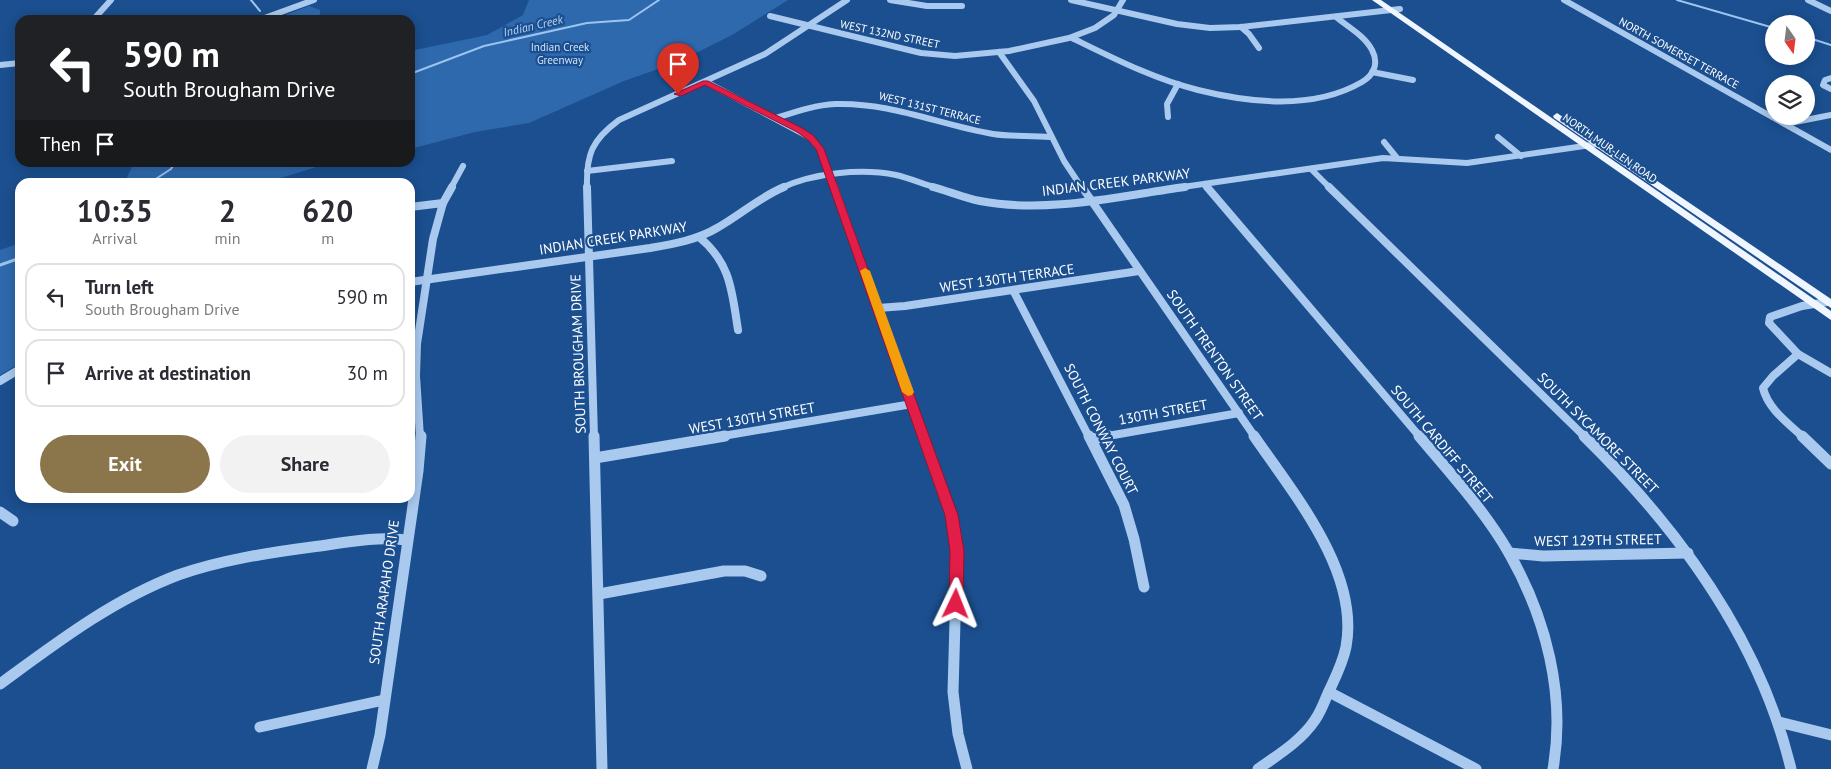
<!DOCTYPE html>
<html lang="en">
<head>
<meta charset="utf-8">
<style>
	:root { --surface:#fff; --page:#f2f2f3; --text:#2b2b33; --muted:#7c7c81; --line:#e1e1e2; --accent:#8a764a }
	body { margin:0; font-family:"PT Sans",sans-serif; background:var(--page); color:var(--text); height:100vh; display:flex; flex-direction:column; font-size:19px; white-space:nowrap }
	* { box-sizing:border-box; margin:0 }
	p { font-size:16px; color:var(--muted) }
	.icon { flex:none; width:28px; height:28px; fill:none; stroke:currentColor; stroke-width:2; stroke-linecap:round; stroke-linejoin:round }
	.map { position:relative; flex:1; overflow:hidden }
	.drawer { position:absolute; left:15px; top:178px; width:400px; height:325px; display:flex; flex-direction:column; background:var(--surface); border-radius:15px; box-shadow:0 2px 12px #0003 }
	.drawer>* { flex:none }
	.guide { position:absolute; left:15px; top:15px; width:400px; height:152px; border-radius:15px; box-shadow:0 2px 12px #0003; background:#202124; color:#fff; overflow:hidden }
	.needle { width:32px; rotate:166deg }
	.buttons { position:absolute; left:1765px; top:15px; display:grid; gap:10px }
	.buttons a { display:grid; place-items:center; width:50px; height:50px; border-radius:50%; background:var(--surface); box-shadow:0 2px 12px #0003; font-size:25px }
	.pin { position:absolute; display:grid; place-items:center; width:42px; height:42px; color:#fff; margin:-51px -21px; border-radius:50% 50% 50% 0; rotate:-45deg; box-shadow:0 0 5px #0007 }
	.pin .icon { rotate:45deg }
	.me { position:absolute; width:55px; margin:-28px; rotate:2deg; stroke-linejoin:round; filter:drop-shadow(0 0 4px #0008) }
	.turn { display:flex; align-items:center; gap:18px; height:105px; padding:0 25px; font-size:22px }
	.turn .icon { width:65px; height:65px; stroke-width:2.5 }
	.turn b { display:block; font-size:35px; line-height:42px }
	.then { display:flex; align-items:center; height:48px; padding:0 25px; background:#0003; gap:10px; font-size:19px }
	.eta { display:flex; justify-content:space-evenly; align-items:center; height:85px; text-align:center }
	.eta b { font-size:30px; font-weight:800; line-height:35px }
	.action { display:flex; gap:10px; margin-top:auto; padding:10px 25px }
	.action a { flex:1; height:58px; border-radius:30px; background:var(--accent); color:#fff; font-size:20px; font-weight:800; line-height:58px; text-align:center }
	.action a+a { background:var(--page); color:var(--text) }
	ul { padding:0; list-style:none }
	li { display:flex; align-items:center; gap:15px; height:68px; margin:0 10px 8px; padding:0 15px; border:2px solid var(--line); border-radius:15px }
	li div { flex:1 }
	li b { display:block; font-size:19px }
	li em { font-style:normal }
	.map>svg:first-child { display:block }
	.green { fill:#2e69ad }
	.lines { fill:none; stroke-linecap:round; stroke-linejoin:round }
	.stream-far1 { stroke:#9cc4f0; stroke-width:2 }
	.stream { stroke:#9cc4f0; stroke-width:3 }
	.minor-far2 { stroke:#a9c9ee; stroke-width:6 }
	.minor-far1 { stroke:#a9c9ee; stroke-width:8 }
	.minor { stroke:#a9c9ee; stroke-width:11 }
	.major { fill:#f0f6ff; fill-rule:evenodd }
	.route { fill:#e11d48; stroke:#92132f }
	.slow { fill:#f59e0b }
	.labels { text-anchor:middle; stroke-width:4.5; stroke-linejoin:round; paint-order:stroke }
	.far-street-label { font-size:11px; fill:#fff; stroke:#1b4f8f }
	.far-park-label { font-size:11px; fill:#cfe3fa; stroke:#1b4f8f }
	.far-water-label { font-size:12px; font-style:italic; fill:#b5d3f5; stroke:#1b4f8f }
	.street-label { font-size:14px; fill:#fff; stroke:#1b4f8f }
</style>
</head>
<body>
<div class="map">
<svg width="1831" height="769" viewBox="0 0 1831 769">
	<rect width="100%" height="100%" fill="#1b4f8f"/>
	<g class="green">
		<path d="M529,0H788L732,35L678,62L624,81L529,123L475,132L410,149V51L487,35L523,15Z"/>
		<path d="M309,6L320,10V20H273Z"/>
		<path d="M134,162H329V163L268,182H125Z"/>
		<path d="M20,243V363L0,375V250Z"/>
	</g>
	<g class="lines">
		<g class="stream-far1">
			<path d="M251,0L260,11"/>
			<path d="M1677,0L1774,28"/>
			<path d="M1806,37L1831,45"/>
			<path d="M410,74L484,46L587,23L629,20L659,0"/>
			<path d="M151,182L171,169L175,162"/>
		</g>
		<path class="stream" d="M0,265L20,258"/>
		<g class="minor-far2">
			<path d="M890,0L927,6H962"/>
			<path d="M1071,0L1177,24L1210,28L1241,27L1400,9"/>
			<path d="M1564,0L1831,150"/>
			<path d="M1808,0L1831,11"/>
			<path d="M770,16L921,53L955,56L1009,51L1069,38L1095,28L1114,15L1123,0"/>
			<path d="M93,20L111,0"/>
			<path d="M259,20L314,0"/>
			<path d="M1241,27L1249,34L1259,48"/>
			<path d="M1072,38C1113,58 1154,79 1198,90C1250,103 1314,110 1362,82C1374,75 1379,63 1372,50C1365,36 1348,27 1336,17"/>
			<path d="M999,52L1034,101L1064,161L1082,188"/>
			<path d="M0,65L20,63"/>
			<path d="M1372,72L1413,80"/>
			<path d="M1831,78L1825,80L1823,85L1831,89"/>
			<path d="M706,82L811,138L820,149L835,188"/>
			<path d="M1168,117L1167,104L1178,84"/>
			<path d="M776,118C795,112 815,105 835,104C890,102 940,125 993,134C1012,137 1031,135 1050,137"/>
			<path d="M1785,124L1831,115"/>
			<path d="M1498,137L1521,156"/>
			<path d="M1384,142L1397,158"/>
			<path d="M1311,169L1330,188"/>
			<path d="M587,171L672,161"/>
			<path d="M1205,184L1208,188"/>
			<path d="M451,188L463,166"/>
			<path d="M587,188C586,154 592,140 619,120L765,54L847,0"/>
			<path d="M781,188C813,173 861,168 896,175C909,178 923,184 937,188"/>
			<path d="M1176,188L1383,158L1467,163L1598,144"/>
		</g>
		<g class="minor-far1">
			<path d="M587,187L594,437"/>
			<path d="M834,187L923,437"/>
			<path d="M933,187C948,191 964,198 980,201C1047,214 1119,196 1185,187"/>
			<path d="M1082,187L1255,437"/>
			<path d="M1207,187L1420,437"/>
			<path d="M1329,187L1585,437"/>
			<path d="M410,207L443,203"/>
			<path d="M699,237C731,263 732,292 738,330"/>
			<path d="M410,282L650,248C673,244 697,240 717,228C740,215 760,197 784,187"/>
			<path d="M1013,290L1089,437"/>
			<path d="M1827,302L1802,306L1770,317L1769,323L1798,354L1831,373"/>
			<path d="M878,308L905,306L1139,271"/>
			<path d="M1798,354L1773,376L1763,388C1768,409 1788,423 1803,437"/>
			<path d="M0,381L20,369"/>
			<path d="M420,437L416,376L417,344L433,239L443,203L452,187"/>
			<path d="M717,437L912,404"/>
			<path d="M1102,437L1239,413"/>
		</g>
		<g class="minor">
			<path d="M594,436L602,769"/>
			<path d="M923,436L951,515L957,551L953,692L958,734L967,769"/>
			<path d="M1089,436L1124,505L1134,539L1144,587"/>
			<path d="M1254,436C1293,493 1360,572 1346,647C1343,662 1337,674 1330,689C1325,699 1322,710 1315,720C1301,741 1278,755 1258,769"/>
			<path d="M1419,436C1450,473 1485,511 1509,553C1546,618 1566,695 1553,769"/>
			<path d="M1584,436C1678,528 1760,639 1791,769"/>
			<path d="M1802,436L1831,464"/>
			<path d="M1092,439L1109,436"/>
			<path d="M595,458L725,436"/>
			<path d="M0,512L13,521"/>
			<path d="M1509,553L1543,556L1688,553"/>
			<path d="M599,594L724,571H745L761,576"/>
			<path d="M0,684C56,643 112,600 178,575C221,560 267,553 312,547C343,543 375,536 406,540"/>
			<path d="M1329,692L1476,769"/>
			<path d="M1779,722L1831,735"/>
			<path d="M260,727L384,700"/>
			<path d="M372,769L380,735L418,471L421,436"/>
		</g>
		<g class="major">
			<path d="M1372,0H1381L1831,311V320Z"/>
			<path d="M1557,113L1831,299V308L1554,118L1553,116Z"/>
		</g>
	</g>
	<path class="route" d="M703,81H708L802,128L814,136L824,149L958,515L964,551L963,604L961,608L956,610L951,608L949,604L950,551L945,515L816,149L808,140L797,132L705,85L681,96L674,94Z"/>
	<path class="slow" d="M865,268L870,271L914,392L912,395L908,396L902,392L860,271Z"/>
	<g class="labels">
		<g class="far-street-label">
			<text transform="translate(890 34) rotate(12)" y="4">WEST 132ND STREET</text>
			<text transform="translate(1679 53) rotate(29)" y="4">NORTH SOMERSET TERRACE</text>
			<text transform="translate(930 108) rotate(14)" y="4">WEST 131ST TERRACE</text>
			<text transform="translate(1610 148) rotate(35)" y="4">NORTH MUR-LEN ROAD</text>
		</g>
		<g class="far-park-label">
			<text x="560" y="51">Indian Creek<tspan x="560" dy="13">Greenway</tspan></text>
		</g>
		<g class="far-water-label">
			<text transform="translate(533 26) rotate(-13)" y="4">Indian Creek</text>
		</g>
		<g class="street-label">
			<text transform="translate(1116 182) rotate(-7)" y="5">INDIAN CREEK PARKWAY</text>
			<text transform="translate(613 238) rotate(-9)" y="5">INDIAN CREEK PARKWAY</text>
			<text transform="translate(1007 278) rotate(-8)" y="5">WEST 130TH TERRACE</text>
			<text transform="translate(578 354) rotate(-92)" y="5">SOUTH BROUGHAM DRIVE</text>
			<text transform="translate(1215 355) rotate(55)" y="5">SOUTH TRENTON STREET</text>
			<text transform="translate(1163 412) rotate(-10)" y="5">130TH STREET</text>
			<text transform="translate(752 418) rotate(-10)" y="5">WEST 130TH STREET</text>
			<text transform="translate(1101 429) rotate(63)" y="5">SOUTH CONWAY COURT</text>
			<text transform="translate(1598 433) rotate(45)" y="5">SOUTH SYCAMORE STREET</text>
			<text transform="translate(1442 444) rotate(50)" y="5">SOUTH CARDIFF STREET</text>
			<text transform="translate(1598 540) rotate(-1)" y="5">WEST 129TH STREET</text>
			<text transform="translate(384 592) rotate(-82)" y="5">SOUTH ARAPAHO DRIVE</text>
		</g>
	</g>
</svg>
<div class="buttons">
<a><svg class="needle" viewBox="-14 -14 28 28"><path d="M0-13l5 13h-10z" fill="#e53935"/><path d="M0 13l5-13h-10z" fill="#7c7c81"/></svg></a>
<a><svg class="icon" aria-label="layers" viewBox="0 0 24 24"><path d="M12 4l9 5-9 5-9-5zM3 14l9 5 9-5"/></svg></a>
</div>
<div class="pin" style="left:678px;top:94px;background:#d93025"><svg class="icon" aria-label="arrive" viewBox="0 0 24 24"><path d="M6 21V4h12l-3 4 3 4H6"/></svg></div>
<svg class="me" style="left:956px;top:604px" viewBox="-20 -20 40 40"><path d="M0-17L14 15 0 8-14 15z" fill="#e11d48" stroke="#fff" stroke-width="4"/></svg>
<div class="guide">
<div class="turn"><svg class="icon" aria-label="left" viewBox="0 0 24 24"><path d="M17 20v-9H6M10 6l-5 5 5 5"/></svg><div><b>590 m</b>South Brougham Drive</div></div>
<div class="then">Then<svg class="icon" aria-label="arrive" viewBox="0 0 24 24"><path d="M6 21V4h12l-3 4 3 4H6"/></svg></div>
</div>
<section class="drawer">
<div class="eta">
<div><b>10:35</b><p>Arrival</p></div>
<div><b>2</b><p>min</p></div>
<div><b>620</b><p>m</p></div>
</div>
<ul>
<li><svg class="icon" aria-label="left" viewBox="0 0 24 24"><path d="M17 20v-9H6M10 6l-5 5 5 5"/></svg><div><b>Turn left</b><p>South Brougham Drive</p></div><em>590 m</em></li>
<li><svg class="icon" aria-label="arrive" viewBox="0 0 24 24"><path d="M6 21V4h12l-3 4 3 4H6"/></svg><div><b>Arrive at destination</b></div><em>30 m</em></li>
</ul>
<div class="action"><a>Exit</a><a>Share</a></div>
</section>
</div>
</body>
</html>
